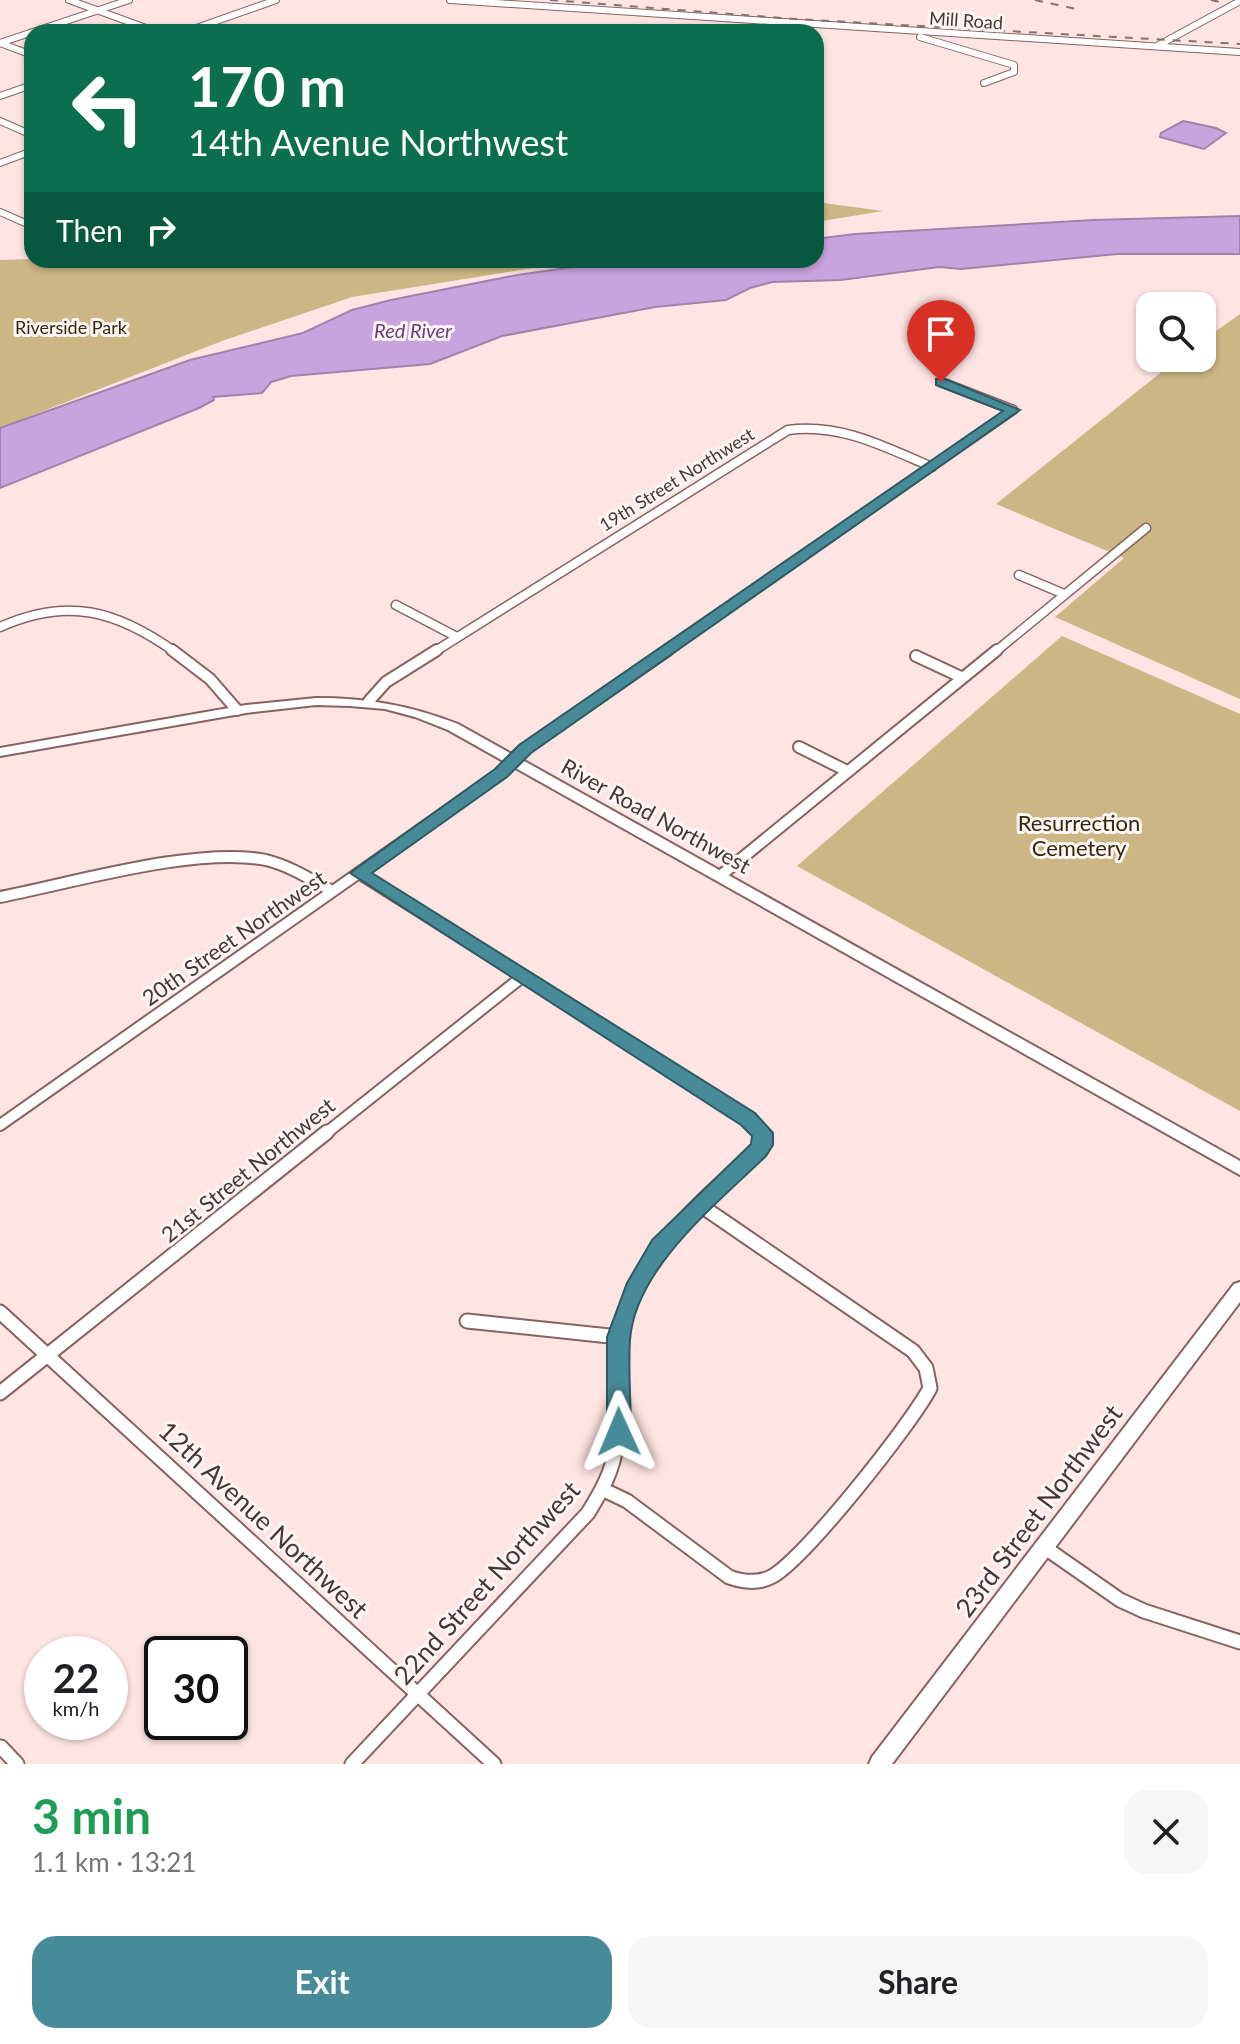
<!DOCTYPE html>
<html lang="en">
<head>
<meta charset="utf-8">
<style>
	:root { --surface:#fff; --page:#f6f6f6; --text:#202124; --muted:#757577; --accent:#478b99 }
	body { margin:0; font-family:Lato,sans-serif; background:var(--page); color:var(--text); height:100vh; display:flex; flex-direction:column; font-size:30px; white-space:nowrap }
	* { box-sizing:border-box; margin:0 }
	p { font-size:26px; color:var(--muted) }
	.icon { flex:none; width:44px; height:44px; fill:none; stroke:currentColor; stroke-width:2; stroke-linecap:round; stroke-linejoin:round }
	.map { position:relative; height:1764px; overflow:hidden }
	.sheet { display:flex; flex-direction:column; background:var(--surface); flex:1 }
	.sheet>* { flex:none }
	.guide { position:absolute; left:24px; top:24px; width:800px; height:244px; border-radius:24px; box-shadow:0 2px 6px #0004; background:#0b6e4f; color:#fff; overflow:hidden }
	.buttons { position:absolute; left:1136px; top:292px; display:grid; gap:16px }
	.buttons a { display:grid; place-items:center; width:80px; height:80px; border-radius:16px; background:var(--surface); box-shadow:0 2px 6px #0004; font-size:40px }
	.speed { position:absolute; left:24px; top:1636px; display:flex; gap:16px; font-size:40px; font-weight:700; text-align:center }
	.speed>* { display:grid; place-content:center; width:104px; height:104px; border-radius:50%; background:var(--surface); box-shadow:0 2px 6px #0004; line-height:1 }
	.speed small { font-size:20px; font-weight:400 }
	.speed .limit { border:4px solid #111; border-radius:12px; background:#fff; color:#111 }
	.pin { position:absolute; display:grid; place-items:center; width:68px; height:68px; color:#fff; margin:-82px -34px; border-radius:50% 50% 50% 0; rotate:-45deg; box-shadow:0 0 8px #0007 }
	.pin .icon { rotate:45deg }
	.me { position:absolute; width:88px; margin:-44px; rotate:359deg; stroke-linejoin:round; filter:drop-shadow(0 0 6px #0008) }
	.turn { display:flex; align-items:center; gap:28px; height:168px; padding:0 32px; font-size:36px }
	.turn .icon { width:104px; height:104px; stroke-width:2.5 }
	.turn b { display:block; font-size:56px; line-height:68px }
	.then { display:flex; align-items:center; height:76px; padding:0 32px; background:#0003; gap:16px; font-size:30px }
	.round { display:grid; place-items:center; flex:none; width:84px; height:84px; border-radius:24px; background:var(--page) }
	.head { display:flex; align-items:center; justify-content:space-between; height:136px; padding:0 32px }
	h1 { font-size:48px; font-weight:700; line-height:60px; color:#1e9e55 }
	.cta { display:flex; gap:16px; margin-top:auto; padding:16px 32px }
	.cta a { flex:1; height:92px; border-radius:24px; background:var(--accent); color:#fff; font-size:32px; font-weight:700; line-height:92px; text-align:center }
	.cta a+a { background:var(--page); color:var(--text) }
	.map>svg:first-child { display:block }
	.green { fill:#cbb684 }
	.water { fill:#c9a3dd; stroke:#a282ab; stroke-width:2 }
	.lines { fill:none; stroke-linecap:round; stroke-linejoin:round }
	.street-far3-casing { stroke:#876261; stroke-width:8 }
	.street-far2-casing { stroke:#876261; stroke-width:11 }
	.street-far1-casing { stroke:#876261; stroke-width:14 }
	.street-casing { stroke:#876261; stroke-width:17 }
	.secondary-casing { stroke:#876261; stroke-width:4 }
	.street-far3 { stroke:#fff; stroke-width:6 }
	.street-far2 { stroke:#fff; stroke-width:8 }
	.street-far1 { stroke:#fff; stroke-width:10 }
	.street { stroke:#fff; stroke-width:13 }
	.secondary { fill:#fff; fill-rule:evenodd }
	.rail { stroke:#857170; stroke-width:2; stroke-dasharray:8 8; stroke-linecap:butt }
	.route { fill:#478b99; stroke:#2e5a63; stroke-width:2 }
	.labels { text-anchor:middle; stroke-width:6; stroke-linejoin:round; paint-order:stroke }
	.far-street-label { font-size:18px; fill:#463635; stroke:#fff6f5 }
	.far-park-label { font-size:18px; fill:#35290b; stroke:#fff6f5 }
	.far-water-label { font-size:20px; font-style:italic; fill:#6b3c83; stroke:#fff6f5 }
	.street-label { font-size:22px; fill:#463635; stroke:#fff6f5 }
	.park-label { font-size:22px; fill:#35290b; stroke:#fff6f5 }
	.near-street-label { font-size:26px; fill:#463635; stroke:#fff6f5 }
</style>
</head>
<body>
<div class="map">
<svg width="1240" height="1764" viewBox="0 0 1240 1764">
	<rect width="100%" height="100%" fill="#fee4e2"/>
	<g class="green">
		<path d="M816,202L883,211L816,222Z"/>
		<path d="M0,260L32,259L583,260L352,297L222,341L0,428Z"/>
		<path d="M1240,314V699L1055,617L1124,558L996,504L1179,358H1202V341Z"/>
		<path d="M1062,636L1240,714V1111L797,866Z"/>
	</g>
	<g class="water">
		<path d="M1183,121L1216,128L1226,133L1204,149L1160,137L1161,133Z"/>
		<path d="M1240,216V254H1117L961,269L939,267L841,280L772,282L750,288L726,300L655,307L502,336L430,364L291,376L271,382L262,393L213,397L214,400L199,408L0,488V428L190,360L303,333L352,310L391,300L517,275L623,260H816V239L855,234L1093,220Z"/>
	</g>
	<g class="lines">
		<g class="street-far3-casing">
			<g id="street-far3">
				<path d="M69,0L157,32"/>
				<path d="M450,0L1240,52"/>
				<path d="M185,32L276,0"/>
				<path d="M920,37L1014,65V72L984,83"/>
				<path d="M0,43L129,0"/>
				<path d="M0,43L32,55"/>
				<path d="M1157,46L1240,1"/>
				<path d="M0,96L32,85"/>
				<path d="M0,121L32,135"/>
				<path d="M0,163L32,151"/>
				<path d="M0,212L32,226"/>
			</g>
		</g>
		<g class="street-far2-casing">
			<g id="street-far2">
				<path d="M941,382L1013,410"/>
				<path d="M1019,575L1064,594"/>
				<path d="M396,605L457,637"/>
				<path d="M0,627C67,597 116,610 175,652"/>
				<path d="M434,652L788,430C841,423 885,447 932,467"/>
				<path d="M665,652L1013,410"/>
				<path d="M995,652L1146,528"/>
			</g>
		</g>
		<g class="street-far1-casing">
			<g id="street-far1">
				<path d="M172,650L210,679L237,710"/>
				<path d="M916,656L961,677"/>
				<path d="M369,701L386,682L437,650"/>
				<path d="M799,747L847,771"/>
				<path d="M359,873L748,1119L760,1128L762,1134"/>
				<path d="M720,876L997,650"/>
				<path d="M0,897C72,883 196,846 266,860C290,866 310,879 332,891"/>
				<path d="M0,1125L501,773L525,749L668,650"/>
				<path d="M325,1134L522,977"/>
			</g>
		</g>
		<g class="street-casing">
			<g id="street">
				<path d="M0,1312L494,1764"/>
				<path d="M467,1321L619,1337"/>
				<path d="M0,1393L327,1132"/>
				<path d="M604,1490L627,1501L729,1577C743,1582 757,1584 771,1577C803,1561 912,1423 930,1388L926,1368L913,1351L700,1205"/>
				<path d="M1044,1547L1120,1600L1144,1611L1240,1642"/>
				<path d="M1,1747L17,1764"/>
				<path d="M352,1764L588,1513C601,1492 613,1471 616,1446C622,1410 613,1373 619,1337C633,1256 701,1202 758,1150L763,1139L761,1132"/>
			</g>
		</g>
		<g class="secondary-casing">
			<g id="secondary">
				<path d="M316,698C368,698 409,705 458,724L1240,1161V1175L448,730L415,717L385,709L350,706L316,705L246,713L0,756V748L246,705Z"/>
				<path d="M1240,1282V1302L892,1764H869L872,1757L1234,1284Z"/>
			</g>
		</g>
		<use href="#street-far3" class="street-far3"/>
		<use href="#street-far2" class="street-far2"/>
		<use href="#street-far1" class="street-far1"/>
		<use href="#street" class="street"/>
		<use href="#secondary" class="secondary"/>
		<g class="rail">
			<path d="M550,0L795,19L1240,44"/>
			<path d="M1035,0L1081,10"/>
			<path d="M1211,0L1220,2"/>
		</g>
	</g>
	<path class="route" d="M936,379H945L1020,410L531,753L507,777L372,873L755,1113L773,1133V1145L766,1156C718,1203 635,1268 630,1340C628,1370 631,1401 631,1432L628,1439L619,1442L611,1439L607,1432V1337L627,1283L652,1240L751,1144L752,1136L741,1125L350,873L495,769L519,745L1003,411L936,385Z"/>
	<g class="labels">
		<g class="far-street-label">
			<text transform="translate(966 21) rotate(4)" y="6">Mill Road</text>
			<text transform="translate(677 480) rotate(-32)" y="6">19th Street Northwest</text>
		</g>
		<g class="far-park-label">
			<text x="71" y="334">Riverside Park</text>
		</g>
		<g class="far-water-label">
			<text x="413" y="338">Red River</text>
		</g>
		<g class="street-label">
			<text transform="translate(656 816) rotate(29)" y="8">River Road Northwest</text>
			<text transform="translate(234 938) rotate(-35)" y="8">20th Street Northwest</text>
			<text transform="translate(248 1170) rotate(-39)" y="8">21st Street Northwest</text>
		</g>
		<g class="park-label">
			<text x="1079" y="831">Resurrection<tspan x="1079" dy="25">Cemetery</tspan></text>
		</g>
		<g class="near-street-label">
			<text transform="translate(1039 1511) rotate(-53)" y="9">23rd Street Northwest</text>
			<text transform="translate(263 1520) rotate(43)" y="9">12th Avenue Northwest</text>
			<text transform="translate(487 1583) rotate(-48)" y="9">22nd Street Northwest</text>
		</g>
	</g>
</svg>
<div class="buttons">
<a><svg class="icon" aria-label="search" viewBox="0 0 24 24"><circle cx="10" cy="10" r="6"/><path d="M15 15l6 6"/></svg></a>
</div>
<div class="speed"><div>22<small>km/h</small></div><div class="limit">30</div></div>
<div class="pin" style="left:941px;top:382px;background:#d93025"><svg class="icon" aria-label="arrive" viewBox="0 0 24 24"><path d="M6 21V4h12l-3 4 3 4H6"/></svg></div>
<svg class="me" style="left:619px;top:1432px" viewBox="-20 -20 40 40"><path d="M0-17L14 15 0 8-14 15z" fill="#478b99" stroke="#fff" stroke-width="4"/></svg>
<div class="guide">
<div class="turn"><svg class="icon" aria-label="left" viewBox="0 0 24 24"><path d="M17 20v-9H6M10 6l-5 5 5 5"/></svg><div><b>170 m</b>14th Avenue Northwest</div></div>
<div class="then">Then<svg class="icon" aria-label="right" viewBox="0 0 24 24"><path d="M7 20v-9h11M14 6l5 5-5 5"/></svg></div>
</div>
</div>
<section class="sheet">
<div class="head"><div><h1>3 min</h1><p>1.1 km · 13:21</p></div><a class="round"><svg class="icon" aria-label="close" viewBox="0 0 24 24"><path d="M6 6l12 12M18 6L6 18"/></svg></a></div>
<div class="cta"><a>Exit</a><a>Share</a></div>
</section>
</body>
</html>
